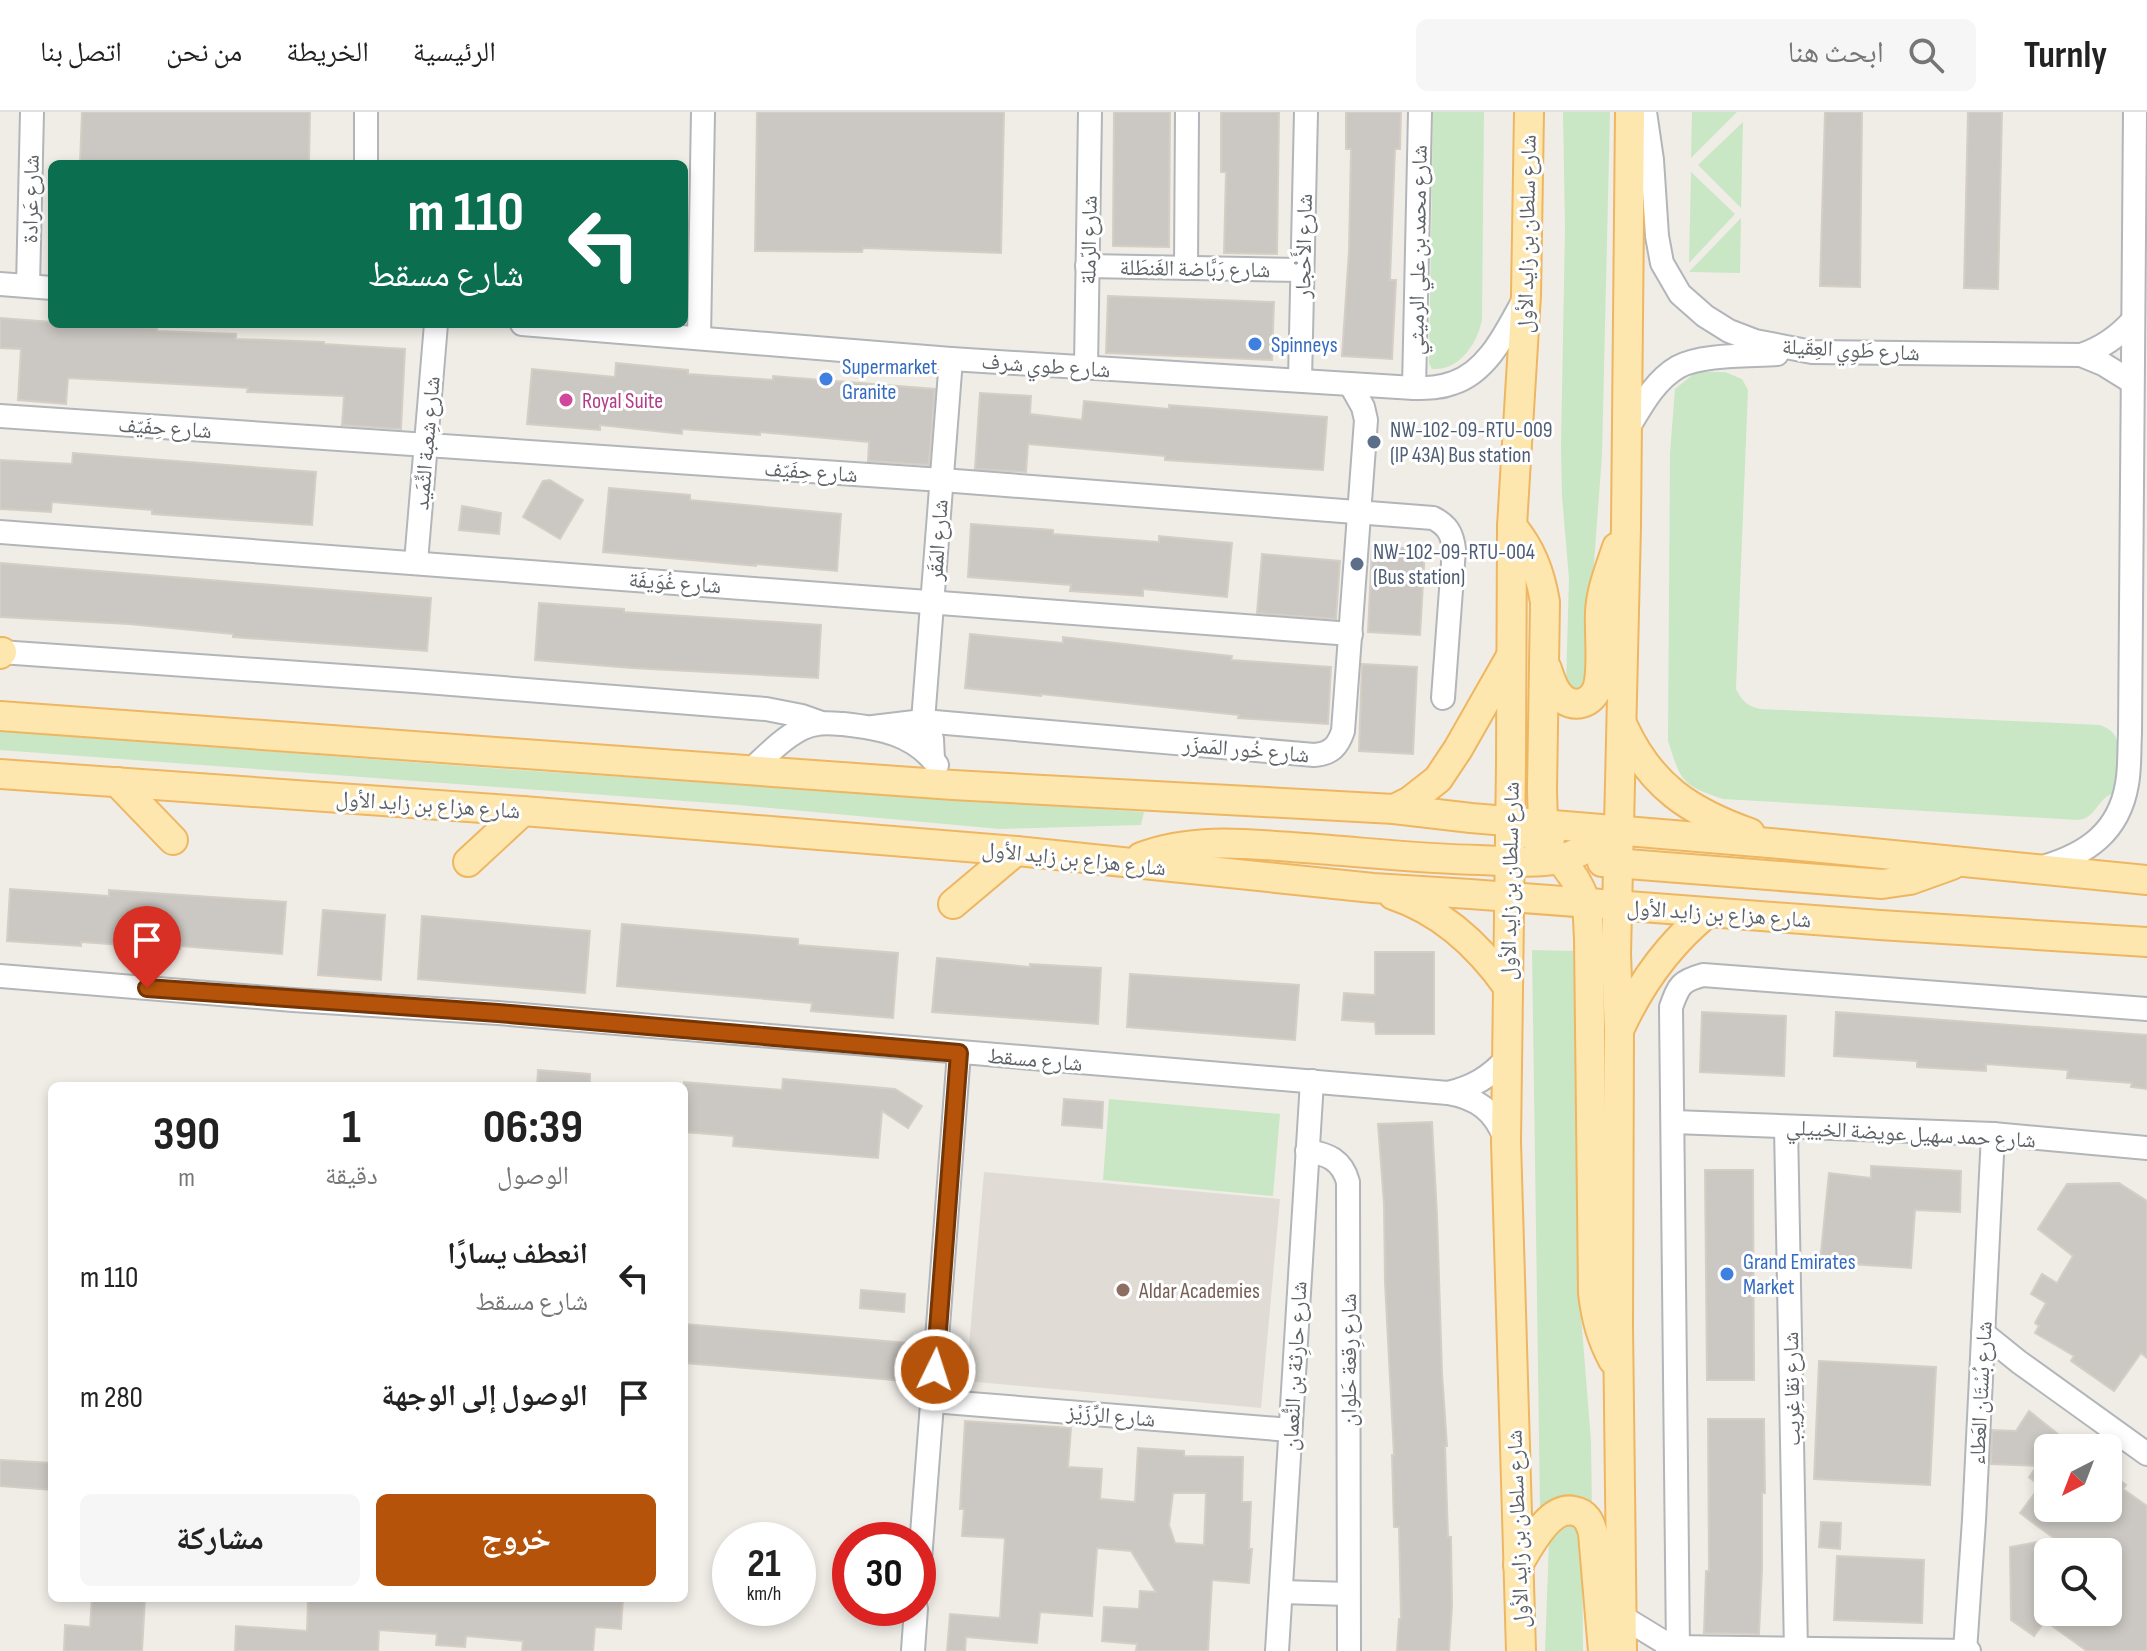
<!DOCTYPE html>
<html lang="ar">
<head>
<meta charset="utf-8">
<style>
	:root { --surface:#fff; --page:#f6f6f6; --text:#222; --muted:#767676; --line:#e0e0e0; --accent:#b45309 }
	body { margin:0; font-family:"Sofia Sans Condensed","Noto Naskh Arabic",sans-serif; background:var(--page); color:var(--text); direction:rtl; height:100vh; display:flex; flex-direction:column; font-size:30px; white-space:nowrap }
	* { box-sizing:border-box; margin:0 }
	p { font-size:26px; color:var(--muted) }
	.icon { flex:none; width:44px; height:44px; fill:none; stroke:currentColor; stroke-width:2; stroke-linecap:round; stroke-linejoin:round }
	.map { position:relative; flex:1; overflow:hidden; direction:ltr }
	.drawer { position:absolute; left:48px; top:970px; width:640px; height:520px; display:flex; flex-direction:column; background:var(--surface); border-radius:12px; box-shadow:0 4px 12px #0003; direction:rtl }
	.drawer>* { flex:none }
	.guide { position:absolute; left:48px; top:48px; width:640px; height:168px; border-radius:12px; box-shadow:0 4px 12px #0003; direction:rtl; background:#0b6e4f; color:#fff; overflow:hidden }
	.needle { width:52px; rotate:222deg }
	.controls { position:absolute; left:2034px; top:1322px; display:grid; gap:16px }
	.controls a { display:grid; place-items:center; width:88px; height:88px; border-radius:12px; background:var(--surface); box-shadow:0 4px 12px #0003; font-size:40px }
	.speed { position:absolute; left:712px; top:1410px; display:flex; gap:16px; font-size:40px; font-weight:700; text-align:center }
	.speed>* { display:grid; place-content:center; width:104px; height:104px; border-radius:50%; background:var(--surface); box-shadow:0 4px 12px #0003; line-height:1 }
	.speed small { font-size:20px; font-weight:400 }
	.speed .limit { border:12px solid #d22; background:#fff; color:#111 }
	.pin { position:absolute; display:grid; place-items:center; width:68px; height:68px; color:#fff; margin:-82px -34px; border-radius:50% 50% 50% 0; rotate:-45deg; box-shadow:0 0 8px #0007 }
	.pin .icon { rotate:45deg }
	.me { position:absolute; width:88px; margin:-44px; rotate:4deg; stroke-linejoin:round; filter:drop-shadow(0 0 6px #0008) }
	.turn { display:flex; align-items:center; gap:28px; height:168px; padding:0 32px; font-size:36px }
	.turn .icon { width:104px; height:104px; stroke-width:2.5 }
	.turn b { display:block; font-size:56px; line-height:68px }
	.eta { display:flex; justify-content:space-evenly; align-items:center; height:136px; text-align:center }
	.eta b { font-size:48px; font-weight:700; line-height:56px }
	.button { display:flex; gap:16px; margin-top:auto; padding:16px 32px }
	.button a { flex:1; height:92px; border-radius:12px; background:var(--accent); color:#fff; font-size:32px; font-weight:700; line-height:92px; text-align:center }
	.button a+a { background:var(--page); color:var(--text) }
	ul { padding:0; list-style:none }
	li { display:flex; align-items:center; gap:24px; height:120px; padding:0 32px }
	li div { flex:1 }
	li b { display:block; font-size:30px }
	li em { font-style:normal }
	header { display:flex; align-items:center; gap:48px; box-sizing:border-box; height:112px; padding:0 40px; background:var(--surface); border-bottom:2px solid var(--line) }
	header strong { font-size:38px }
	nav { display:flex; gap:44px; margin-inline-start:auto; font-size:28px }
	.search { width:560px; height:72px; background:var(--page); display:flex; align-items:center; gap:20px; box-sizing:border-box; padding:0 28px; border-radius:12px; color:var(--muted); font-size:30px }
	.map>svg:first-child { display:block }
	.education { fill:#e0dcd5 }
	.green { fill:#c9e7c4 }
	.building { fill:#cbc8c3; stroke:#d5cec5; stroke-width:2; fill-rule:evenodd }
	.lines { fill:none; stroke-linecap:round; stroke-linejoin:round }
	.minor-casing { stroke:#b2b5b9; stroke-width:26 }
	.major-casing { stroke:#efb661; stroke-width:32 }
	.minor { stroke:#fff; stroke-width:22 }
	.major { stroke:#fde7af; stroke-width:28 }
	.route-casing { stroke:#753606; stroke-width:20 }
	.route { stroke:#b45309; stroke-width:14 }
	.shop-dot { fill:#3f7fe0; stroke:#fff; stroke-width:3 }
	.hotel-dot { fill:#d1479c; stroke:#fff; stroke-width:3 }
	.service-dot { fill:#5c6f8a; stroke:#fff; stroke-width:3 }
	.education-dot { fill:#8d6e63; stroke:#fff; stroke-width:3 }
	.labels { text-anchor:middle; stroke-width:6; stroke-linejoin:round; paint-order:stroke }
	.street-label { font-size:22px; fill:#5e6367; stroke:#fff }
	.shop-label { font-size:22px; fill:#366cbe; stroke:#fff; text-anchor:start }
	.hotel-label { font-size:22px; fill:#b23c85; stroke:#fff; text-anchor:start }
	.service-label { font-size:22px; fill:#4e5e75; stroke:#fff; text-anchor:start }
	.education-label { font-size:22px; fill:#785e54; stroke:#fff; text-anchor:start }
</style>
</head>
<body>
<header>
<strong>Turnly</strong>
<div class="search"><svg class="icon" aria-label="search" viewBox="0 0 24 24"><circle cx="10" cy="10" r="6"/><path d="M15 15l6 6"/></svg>ابحث هنا</div>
<nav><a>الرئيسية</a><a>الخريطة</a><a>من نحن</a><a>اتصل بنا</a></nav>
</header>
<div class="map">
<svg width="2147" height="1539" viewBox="0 0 2147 1539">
	<rect width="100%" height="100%" fill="#f0ede7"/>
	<path class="education" d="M984,1060L1280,1087L1261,1296L966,1269Z"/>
	<g class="green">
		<path d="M1433,0H1484L1482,208C1477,232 1459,259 1432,257L1429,251Z"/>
		<path d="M1563,0H1610L1602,343L1592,478L1589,572L1575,583L1566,573L1569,467L1562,384L1561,334L1565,116Z"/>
		<path d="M1692,0H1737L1691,46Z"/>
		<path d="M1743,10L1741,96L1698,53Z"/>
		<path d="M1691,60L1735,102L1689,151Z"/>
		<path d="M1741,106L1740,161L1689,160Z"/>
		<path d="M1696,260H1725L1742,267L1748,278L1736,577C1742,589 1747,594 1760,597L2100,613C2107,616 2113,619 2116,626C2121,637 2115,668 2114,681C2096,687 2097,706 2078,708L1723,687C1681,673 1681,669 1668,629L1670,341L1675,277Z"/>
		<path d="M0,619L503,657L1144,700L1141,713L1000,717L738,693L0,638Z"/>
		<path d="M1532,838L1576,839L1580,1191L1591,1329L1592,1400L1552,1390L1540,1396Z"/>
		<path d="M1109,987L1280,1002L1273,1084L1103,1068Z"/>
		<path d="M1573,1412L1580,1418L1582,1427L1583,1539H1545L1549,1429L1555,1413Z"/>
	</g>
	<g class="building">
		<path d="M82,0H310L309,52H80Z"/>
		<path d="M757,0H1004L1001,141L863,136L862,140L755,139Z"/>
		<path d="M1114,0H1170L1169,135L1113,134Z"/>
		<path d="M1221,0H1279L1277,142L1224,141L1226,60H1221Z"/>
		<path d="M1346,0H1401L1400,37H1395L1390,168H1396L1392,247L1342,244L1349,139L1351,37H1346Z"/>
		<path d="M1825,0H1862L1860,175L1820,174Z"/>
		<path d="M1968,0H2002L1998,177L1964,176Z"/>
		<path d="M1108,184L1274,190L1272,248L1106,241Z"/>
		<path d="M0,206L52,210V212L157,216V219L236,222V227L324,230V232L405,237L401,317L342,313L344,284L247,280L248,276L68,266L66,292L18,288L21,237L0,236Z"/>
		<path d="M616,251L688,258V262L773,268V264L935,277L929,353L868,349L869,330L760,320V323L682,317V322L600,313V318L527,312L532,257L615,265Z"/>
		<path d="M980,281L1031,284L1030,302L1082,308L1084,289L1169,297V293L1327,305L1323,358L1165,348V344L1028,332L1026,360L975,357Z"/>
		<path d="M73,341L316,360L312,413L152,402V398L52,390L51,400L0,397V348L72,352Z"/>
		<path d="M550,368L583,388L560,427L523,405L543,369Z"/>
		<path d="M609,376L690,383V388L841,402L837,459L756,452V454L603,440Z"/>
		<path d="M462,394L501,401L499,422L459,418Z"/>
		<path d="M971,412L1053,418V422L1159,430V424L1232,431L1227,485L1143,477V484L1070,479L1071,473L968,465Z"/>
		<path d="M1372,434L1425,437L1420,523L1368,520Z"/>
		<path d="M1262,442L1340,449L1336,507L1257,501Z"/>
		<path d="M0,451L431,486L427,539L233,525V522L129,512L0,505Z"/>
		<path d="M539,491L624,497V500L821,513L818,566L632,556L535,548Z"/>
		<path d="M970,522L1063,531V525L1232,544L1231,548L1331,555L1328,612L1238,606L1239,603L1041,582V584L965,576Z"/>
		<path d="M1362,552L1417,555L1413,642L1359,639Z"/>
		<path d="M10,777L109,784V778L286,790L282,842L180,834V837L81,830V834L7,829Z"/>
		<path d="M323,798L385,803L381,868L318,863Z"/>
		<path d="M422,804L590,819L585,881L418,867Z"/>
		<path d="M622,812L798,827V833L898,841L893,906L811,899L812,891L617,874Z"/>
		<path d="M1375,840H1434V922H1376L1375,910L1342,908L1344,881L1375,883Z"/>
		<path d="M937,846L1030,855V852L1101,856L1098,912L932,900Z"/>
		<path d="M1130,862L1299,873L1295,928L1127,915Z"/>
		<path d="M1702,900L1786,904L1784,964L1700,960Z"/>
		<path d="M1836,900L2147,923V977L2131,975L2132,971L2067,966L2068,958L1986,952V959L1917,955V949L1834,944Z"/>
		<path d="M538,958L590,962V974H537Z"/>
		<path d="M783,967L895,977L922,994L908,1016L882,999L878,1046L733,1034L734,1024L684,1020V970L782,978Z"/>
		<path d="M1064,987L1103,990L1102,1016L1062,1013Z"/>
		<path d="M1432,1010L1437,1103L1442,1261L1447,1334H1445L1448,1425H1451L1452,1494L1449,1539H1397L1399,1507H1401L1399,1415H1394L1392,1343H1394L1385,1171L1384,1092L1378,1012Z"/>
		<path d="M1871,1054L1961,1059L1960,1100L1915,1098L1911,1156L1820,1150L1829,1061L1871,1066Z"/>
		<path d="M1705,1058H1753L1754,1268H1707Z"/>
		<path d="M2119,1071L2147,1089V1246L2141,1241L2114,1279L2071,1249L2074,1244L2035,1221L2039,1214L2035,1211L2046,1191L2031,1182L2042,1162L2057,1171L2073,1144L2038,1117L2067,1072Z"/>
		<path d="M861,1178L905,1182L904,1200L860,1196Z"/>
		<path d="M684,1212L908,1231L905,1269L684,1251Z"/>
		<path d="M1819,1249L1936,1255L1930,1373L1814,1367Z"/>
		<path d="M2029,1299L2058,1322L2048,1332V1396H2108V1359L2126,1373L2123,1377L2147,1394V1539H2087L2045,1509L2034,1524L2011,1508L2010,1435L2055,1427L2020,1401L2040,1374L2029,1365L2037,1354L1991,1352L1992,1318L2016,1319ZM2048,1440H2108V1500H2048Z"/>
		<path d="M1708,1307H1764L1765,1381H1762V1457L1759,1522L1704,1521L1706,1459H1709Z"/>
		<path d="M965,1309L1071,1316L1068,1355L1102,1357L1100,1387L1135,1390L1138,1336L1184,1339V1344L1243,1345L1242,1390H1251L1249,1437H1252L1249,1471L1212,1468L1208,1539H1136L1137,1532L1102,1529L1104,1495L1139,1497L1140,1479L1156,1480L1131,1439L1097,1436L1092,1504L1040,1500L1037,1531L966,1525L965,1539H947L950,1502L1000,1506L1005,1426L962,1424L964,1397H960ZM1173,1381H1206L1204,1433L1175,1431L1169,1413Z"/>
		<path d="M0,1348L52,1351V1378L0,1374Z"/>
		<path d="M1821,1410L1841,1411L1840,1437L1819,1435Z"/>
		<path d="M1837,1444L1924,1448L1922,1511L1834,1508Z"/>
		<path d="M92,1486H145L142,1539H64L65,1513L90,1515Z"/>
		<path d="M308,1486H623L621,1517L595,1515L593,1539H522L523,1529L466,1524L465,1535L436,1533L437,1522L379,1518L378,1539H235L236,1514L307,1519Z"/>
	</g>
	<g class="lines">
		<g class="minor-casing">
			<g id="minor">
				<path d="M1645,0L1652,48L1657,124L1662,151L1680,182L1705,204L1729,219L1755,229L1812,240L2081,243L2103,252L2132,270"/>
				<path d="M366,52V0"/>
				<path d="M1087,154L1302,158"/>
				<path d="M1186,156L1187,0"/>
				<path d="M0,172L52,176"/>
				<path d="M28,174L32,0"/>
				<path d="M522,212L951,247L1414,276C1428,276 1440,276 1453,271C1490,259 1508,215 1526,184"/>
				<path d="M699,226L703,0"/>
				<path d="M2081,243C2102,236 2118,225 2133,208"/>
				<path d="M1086,255L1090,0"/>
				<path d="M1300,268L1306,0"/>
				<path d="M1414,276L1420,0"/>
				<path d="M0,304L942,368L1433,406C1447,413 1452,421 1454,437L1443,586"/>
				<path d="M1627,318C1641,295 1654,269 1678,255C1701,242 1751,244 1777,242"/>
				<path d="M0,420L1351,522"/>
				<path d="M416,450L436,212"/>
				<path d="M0,540L414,569L766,597L802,604L819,610"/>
				<path d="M873,615L923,609L1314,643C1331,642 1338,634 1343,619L1366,308L1363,295L1350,272"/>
				<path d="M933,647L932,627L923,609L951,247"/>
				<path d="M752,657C767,643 782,627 801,617C815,610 827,611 843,612C880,616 914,622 937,653"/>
				<path d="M2043,755C2087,742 2119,720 2127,672C2130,656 2129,638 2130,622L2135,0"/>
				<path d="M0,864L293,888L498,901L1448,981C1477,986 1495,999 1505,1027"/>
				<path d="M1448,981C1473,975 1490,965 1507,946"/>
				<path d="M1674,1010L1993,1022L2147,1036"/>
				<path d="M1786,1015L1796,1539"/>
				<path d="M1307,1039C1328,1042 1342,1048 1348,1070L1349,1539"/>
				<path d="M1983,1221L2019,1250L2147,1342"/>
				<path d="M933,1289L1290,1318"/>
				<path d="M918,1474L959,941"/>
				<path d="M1282,1480L1348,1482"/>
				<path d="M1621,1504L1672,1535"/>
				<path d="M1667,1538L1672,1535L1969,1539"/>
				<path d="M913,1539L916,1496"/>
				<path d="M1277,1539L1312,969"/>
				<path d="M1678,1539L1671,895C1679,873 1681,869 1703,863L2147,897"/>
				<path d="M1965,1539L1974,1408L1993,1022"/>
			</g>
		</g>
		<g class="major-casing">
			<g id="major">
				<path d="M1512,414C1531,437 1540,460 1545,490L1542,678L1543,712L1550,727"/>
				<path d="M0,542L2,540"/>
				<path d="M1547,557C1550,566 1553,577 1560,584C1572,598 1593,592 1598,574C1603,555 1599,522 1600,500C1601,478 1610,456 1617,435"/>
				<path d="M0,604L953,673L1394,697L1471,706L1781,732L2147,768"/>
				<path d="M1624,616C1651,674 1690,700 1750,721"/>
				<path d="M0,662L523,699L1016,739L1373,776L1470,782L1880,813L2147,830"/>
				<path d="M117,670L173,728"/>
				<path d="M1394,697L1410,689L1438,667L1458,637L1511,544"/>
				<path d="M1514,712C1544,729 1574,755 1585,789C1589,800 1588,815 1589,827L1593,1181C1596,1206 1601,1226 1613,1248"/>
				<path d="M1141,745C1193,725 1250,732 1304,736C1362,740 1421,747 1480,748C1506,749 1533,752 1559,747C1581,742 1599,729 1619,719"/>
				<path d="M468,750L523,699"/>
				<path d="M1602,750L1882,772L1910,768L1952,753"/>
				<path d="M1393,783C1441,799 1479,834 1508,875"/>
				<path d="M953,792L1016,739"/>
				<path d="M1621,914C1642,869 1669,832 1707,801"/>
				<path d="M1518,1453C1529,1435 1549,1393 1574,1399C1586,1401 1590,1410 1593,1421L1603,1539"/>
				<path d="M1521,1539L1506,1030L1511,651L1512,414L1526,183L1529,0"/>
				<path d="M1622,1539L1618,1214L1619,918L1616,842L1626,414L1630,0"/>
			</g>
		</g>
		<use href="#minor" class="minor"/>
		<use href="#major" class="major"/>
	</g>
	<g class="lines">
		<g class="route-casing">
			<path id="route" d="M147,876L498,901L959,941L935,1258"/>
		</g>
		<use href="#route" class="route"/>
	</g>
	<g class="shop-dot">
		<circle cx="1255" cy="232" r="8"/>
		<circle cx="826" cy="267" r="8"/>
		<circle cx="1727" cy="1162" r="8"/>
	</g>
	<circle class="hotel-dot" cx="566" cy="288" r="8"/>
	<g class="service-dot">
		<circle cx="1374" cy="330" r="8"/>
		<circle cx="1357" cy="452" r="8"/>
	</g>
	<circle class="education-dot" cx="1123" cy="1178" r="8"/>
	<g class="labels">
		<g class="street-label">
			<text transform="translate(30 87) rotate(-89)" y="8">شارع عَرادة</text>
			<text transform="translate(1526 122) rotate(-89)" y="8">شارع سلطان بن زايد الأول</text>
			<text transform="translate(1088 128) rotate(-89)" y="8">شارع الرّملة</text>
			<text transform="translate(1303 134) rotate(-89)" y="8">شارع الأَحْجار</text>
			<text transform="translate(1417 138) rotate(-89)" y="8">شارع محمد بن علي الرميثي</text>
			<text transform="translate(1195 156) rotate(1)" y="8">شارع رَبَّاضة الغَنطَلة</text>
			<text transform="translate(1851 237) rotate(3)" y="8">شارع طَوِي العِقَيلة</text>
			<text transform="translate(1046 253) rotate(4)" y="8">شارع طوي شرف</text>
			<text transform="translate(165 315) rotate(4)" y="8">شارع حِفَيّف</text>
			<text transform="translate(426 331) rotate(-85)" y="8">شارع شِعبة الثِّمَيد</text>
			<text transform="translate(811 359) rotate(4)" y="8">شارع حِفَيّف</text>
			<text transform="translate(937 428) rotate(-86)" y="8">شارع المَقَر</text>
			<text transform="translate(675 470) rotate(4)" y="8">شارع غُوَيفَة</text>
			<text transform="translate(1246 637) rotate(5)" y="8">شارع خُور المَمزَر</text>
			<text transform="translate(428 692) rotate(4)" y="8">شارع هزاع بن زايد الأول</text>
			<text transform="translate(1074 746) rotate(6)" y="8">شارع هزاع بن زايد الأول</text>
			<text transform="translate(1509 769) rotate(-89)" y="8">شارع سلطان بن زايد الأول</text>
			<text transform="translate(1719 801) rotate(4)" y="8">شارع هزاع بن زايد الأول</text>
			<text transform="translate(1035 947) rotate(5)" y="8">شارع مسقط</text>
			<text transform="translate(1911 1021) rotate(3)" y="8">شارع حمد سهيل عويضة الخييلي</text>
			<text transform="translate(1348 1248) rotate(-90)" y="8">شارع رِقعة حَلوان</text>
			<text transform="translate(1294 1254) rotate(-87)" y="8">شارع حارِثة بن النُّعمان</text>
			<text transform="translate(1791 1277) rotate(-91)" y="8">شارع نِقا غِريب</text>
			<text transform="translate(1980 1281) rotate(-87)" y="8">شارع بُسْتَان العَطاء</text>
			<text transform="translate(1111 1303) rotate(5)" y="8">شارع الرِّزَيْز</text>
			<text transform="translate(1517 1417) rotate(-92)" y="8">شارع سلطان بن زايد الأول</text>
		</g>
		<g class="shop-label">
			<text x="1271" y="240">Spinneys</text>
			<text x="842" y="262">Supermarket<tspan x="842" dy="25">Granite</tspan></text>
			<text x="1743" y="1157">Grand Emirates<tspan x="1743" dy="25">Market</tspan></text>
		</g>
		<g class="hotel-label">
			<text x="582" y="296">Royal Suite</text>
		</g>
		<g class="service-label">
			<text x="1390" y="325">NW-102-09-RTU-009<tspan x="1390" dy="25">(IP 43A) Bus station</tspan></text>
			<text x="1373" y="447">NW-102-09-RTU-004<tspan x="1373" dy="25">(Bus station)</tspan></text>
		</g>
		<g class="education-label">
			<text x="1139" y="1186">Aldar Academies</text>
		</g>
	</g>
</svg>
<div class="controls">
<a><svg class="needle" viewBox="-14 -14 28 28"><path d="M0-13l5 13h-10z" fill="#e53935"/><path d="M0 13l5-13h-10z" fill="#767676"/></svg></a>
<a><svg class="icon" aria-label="search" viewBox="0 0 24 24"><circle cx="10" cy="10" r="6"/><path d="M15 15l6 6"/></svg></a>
</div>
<div class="speed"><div>21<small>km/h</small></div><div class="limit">30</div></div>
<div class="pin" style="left:147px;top:876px;background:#d93025"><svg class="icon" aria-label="arrive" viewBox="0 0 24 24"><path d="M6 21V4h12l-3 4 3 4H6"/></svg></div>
<svg class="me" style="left:935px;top:1258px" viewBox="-20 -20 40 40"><circle r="17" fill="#b45309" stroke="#fff" stroke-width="3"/><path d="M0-11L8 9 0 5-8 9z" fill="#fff"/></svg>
<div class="guide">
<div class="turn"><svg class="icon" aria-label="left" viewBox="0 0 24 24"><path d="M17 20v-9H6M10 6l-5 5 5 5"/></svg><div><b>110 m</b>شارع مسقط</div></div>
</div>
<section class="drawer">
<div class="eta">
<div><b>06:39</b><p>الوصول</p></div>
<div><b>1</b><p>دقيقة</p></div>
<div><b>390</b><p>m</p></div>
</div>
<ul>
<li><svg class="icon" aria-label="left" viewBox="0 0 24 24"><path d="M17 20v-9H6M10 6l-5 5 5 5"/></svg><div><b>انعطف يسارًا</b><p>شارع مسقط</p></div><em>110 m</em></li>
<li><svg class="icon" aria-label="arrive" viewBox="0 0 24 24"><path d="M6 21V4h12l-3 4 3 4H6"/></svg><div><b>الوصول إلى الوجهة</b></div><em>280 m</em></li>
</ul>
<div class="button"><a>خروج</a><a>مشاركة</a></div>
</section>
</div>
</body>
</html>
